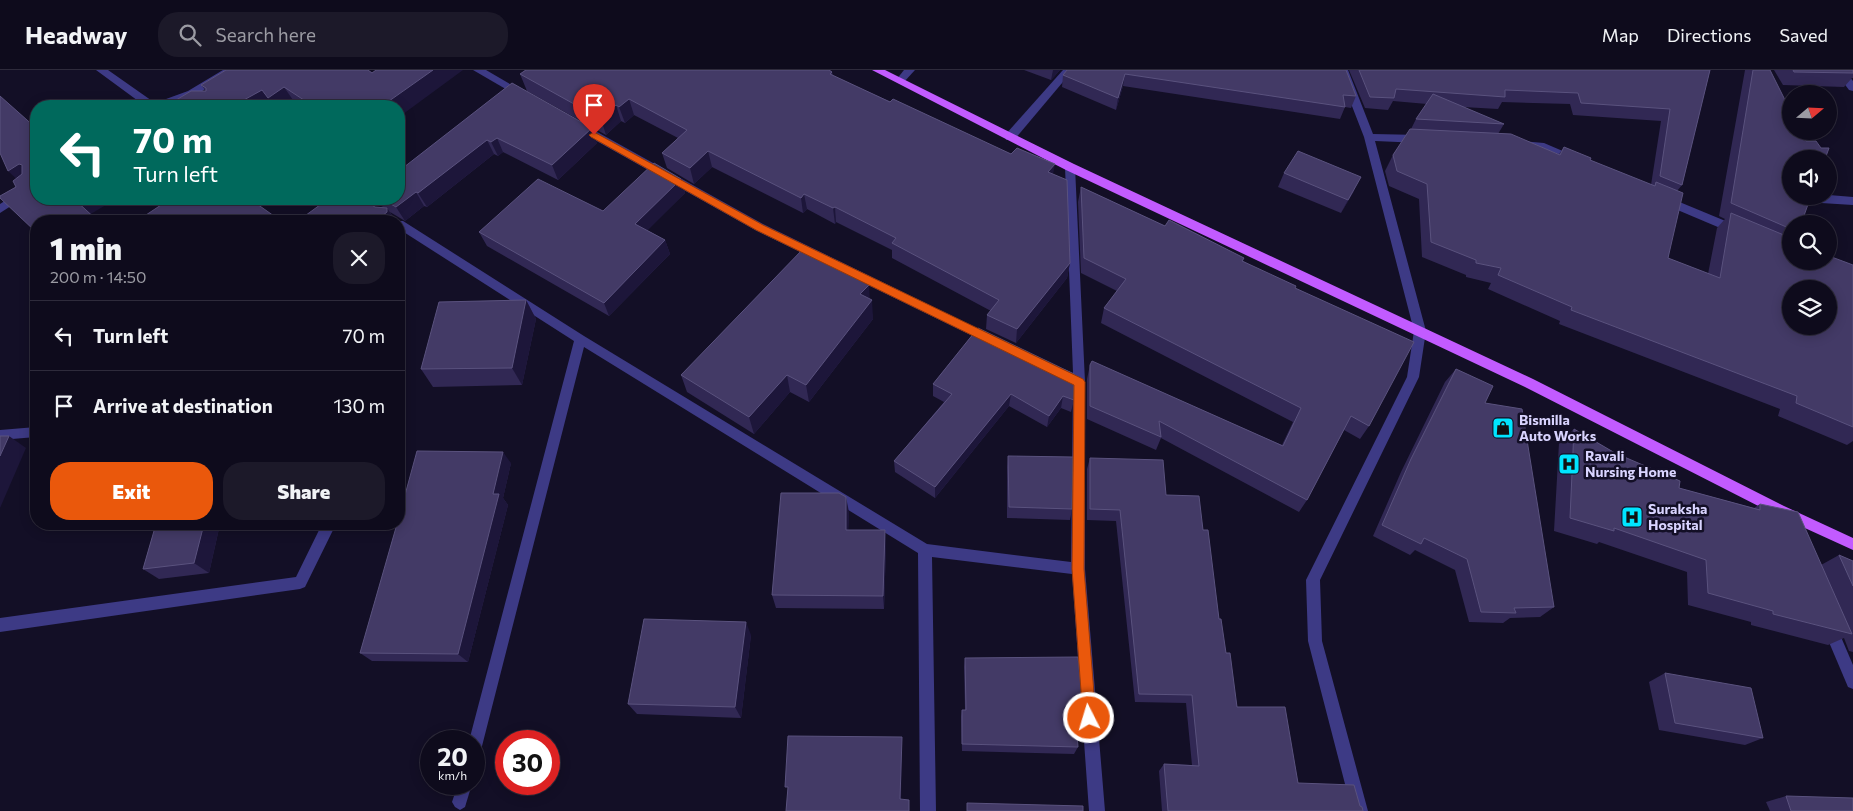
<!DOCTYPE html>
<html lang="en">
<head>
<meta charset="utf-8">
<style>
	:root { --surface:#0e0b1c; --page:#1c1929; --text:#f1f3f6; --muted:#9b9ba3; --line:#2e2b3b; --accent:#ea580c }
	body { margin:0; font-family:Commissioner,sans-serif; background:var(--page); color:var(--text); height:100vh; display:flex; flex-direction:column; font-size:19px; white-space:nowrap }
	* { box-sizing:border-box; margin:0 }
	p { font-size:16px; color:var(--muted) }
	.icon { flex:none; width:28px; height:28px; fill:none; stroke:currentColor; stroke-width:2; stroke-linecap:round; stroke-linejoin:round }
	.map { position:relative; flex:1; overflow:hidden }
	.side { position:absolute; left:30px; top:145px; width:375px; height:315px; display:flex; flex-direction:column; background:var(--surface); border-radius:20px; box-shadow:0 2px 12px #0003,0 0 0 1px var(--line) }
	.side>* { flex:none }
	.top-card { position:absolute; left:30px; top:30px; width:375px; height:105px; border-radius:20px; box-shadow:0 2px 12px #0003,0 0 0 1px var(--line); background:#00695c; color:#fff; overflow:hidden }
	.needle { width:32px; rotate:71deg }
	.buttons { position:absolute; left:1782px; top:15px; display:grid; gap:10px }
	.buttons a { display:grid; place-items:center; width:55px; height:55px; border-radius:50%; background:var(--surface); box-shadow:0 2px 12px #0003,0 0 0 1px var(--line); font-size:25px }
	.speed { position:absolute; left:420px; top:660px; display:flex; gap:10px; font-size:25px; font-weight:700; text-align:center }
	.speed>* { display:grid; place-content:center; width:65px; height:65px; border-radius:50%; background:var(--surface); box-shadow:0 2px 12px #0003,0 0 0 1px var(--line); line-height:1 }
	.speed small { font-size:12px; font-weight:400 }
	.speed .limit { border:8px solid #d22; background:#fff; color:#111 }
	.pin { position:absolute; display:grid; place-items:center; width:42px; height:42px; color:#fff; margin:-51px -21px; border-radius:50% 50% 50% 0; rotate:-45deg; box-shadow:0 0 5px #0007 }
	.pin .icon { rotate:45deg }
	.me { position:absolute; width:55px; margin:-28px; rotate:355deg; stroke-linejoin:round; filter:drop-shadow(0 0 4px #0008) }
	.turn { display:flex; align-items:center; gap:18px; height:105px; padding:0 20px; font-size:22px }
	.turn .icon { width:65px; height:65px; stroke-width:2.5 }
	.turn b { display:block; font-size:35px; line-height:42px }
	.round { display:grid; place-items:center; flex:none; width:52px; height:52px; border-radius:20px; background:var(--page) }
	.summary { display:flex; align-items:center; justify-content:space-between; height:85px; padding:0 20px }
	h1 { font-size:30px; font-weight:800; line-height:38px }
	.cta { display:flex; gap:10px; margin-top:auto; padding:10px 20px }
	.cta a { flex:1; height:58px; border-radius:20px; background:var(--accent); color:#fff; font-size:20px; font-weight:800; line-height:58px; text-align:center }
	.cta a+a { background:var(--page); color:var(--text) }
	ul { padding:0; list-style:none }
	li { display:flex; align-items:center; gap:15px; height:70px; padding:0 20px; border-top:1px solid var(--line) }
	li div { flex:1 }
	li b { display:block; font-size:19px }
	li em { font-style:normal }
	header { display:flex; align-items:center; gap:30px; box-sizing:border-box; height:70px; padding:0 25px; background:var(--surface); border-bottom:1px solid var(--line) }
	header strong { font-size:24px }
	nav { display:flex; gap:28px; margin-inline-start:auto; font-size:18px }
	.search { width:350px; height:45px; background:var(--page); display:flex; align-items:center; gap:12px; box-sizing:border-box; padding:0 18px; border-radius:20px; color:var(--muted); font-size:19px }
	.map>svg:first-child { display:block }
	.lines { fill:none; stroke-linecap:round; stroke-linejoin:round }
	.minor { fill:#3d3a85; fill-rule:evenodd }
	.major { fill:#c25bff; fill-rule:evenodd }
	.wall { fill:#312854; fill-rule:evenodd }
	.shaded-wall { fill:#1d163a }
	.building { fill:#433a66; stroke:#5a527e; fill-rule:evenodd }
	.route { fill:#ea580c; stroke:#983908 }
	.labels { text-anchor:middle; stroke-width:5; stroke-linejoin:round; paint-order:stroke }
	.poi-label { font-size:14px; font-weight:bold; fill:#d9d4ff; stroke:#130f26; text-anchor:start }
</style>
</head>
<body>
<header>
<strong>Headway</strong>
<div class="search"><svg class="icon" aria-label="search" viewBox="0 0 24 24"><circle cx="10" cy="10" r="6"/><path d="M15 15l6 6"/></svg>Search here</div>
<nav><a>Map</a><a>Directions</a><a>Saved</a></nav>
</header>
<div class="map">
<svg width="1853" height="741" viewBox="0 0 1853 741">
	<rect width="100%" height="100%" fill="#130f26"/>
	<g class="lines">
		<g class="minor">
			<path d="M96,0H108L155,33L188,21L223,0H235L199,23L217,36H205L191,27L166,36H145Z"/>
			<path d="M473,0H486L527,24L522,27L518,26Z"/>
			<path d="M904,0H915L904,12H898L896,10Z"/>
			<path d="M1063,0H1073L1014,70H1006L1005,67L1006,64Z"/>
			<path d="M1338,0H1348L1373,64L1421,65L1426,69L1421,73L1375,71L1426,261L1419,307L1320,510L1322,571L1368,741H1352L1308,571L1306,510L1407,307L1414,261L1364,67Z"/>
			<path d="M1834,0H1844L1853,11V21L1849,20Z"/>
			<path d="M581,53L763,154L993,266L995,269L993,272H985L755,160L577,60L576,57Z"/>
			<path d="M1521,71L1544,73L1579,88L1580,91L1575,95L1539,80L1517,78L1516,75Z"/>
			<path d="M1070,93L1075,97L1085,312V499L1105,741H1089L1072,504L932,487L936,741H920L918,483L584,277L481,680L479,685L474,687V671H469L574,271L399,159V151H395H403L584,266L927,474L1071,492L1073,315L1055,305L1053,302L1055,299L1059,297L1073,303L1065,97Z"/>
			<path d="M36,111V120L0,143V134Z"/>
			<path d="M1829,125L1853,127V135L1821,133L1819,126Z"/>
			<path d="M1665,126L1740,157L1741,160L1736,164L1732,163L1661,133L1660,130L1661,127Z"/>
			<path d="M36,357V367L0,370V360Z"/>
			<path d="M322,454H336L305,517L300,519L0,562V548L296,507Z"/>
			<path d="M1830,551L1835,553L1853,595V619L1848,617L1823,558L1825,553Z"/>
			<path d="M458,714H472L465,737L460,740L455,737L452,732Z"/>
		</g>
		<path class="major" d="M872,0H885L1074,94L1533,309L1784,436L1853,468V480L1774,444L1525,317L1066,100Z"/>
	</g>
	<g class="wall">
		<path d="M226,0L399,36H299L295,33L291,36H169L206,21L201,15Z"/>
		<path d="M525,0H829L832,2L833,6L1053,104L1070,193L1067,208L1016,273L986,259L987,245L991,241L892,188V180L836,152L835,154L807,139L803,143L712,97L694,114L667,98L662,83L678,68L634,45L625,53L621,51L606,65L527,21L520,4Z"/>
		<path d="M1024,0H1060L1051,10Z"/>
		<path d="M1346,0L1356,26L1351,38L1345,37L1340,49L1123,16L1116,40L1062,17L1063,5Z"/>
		<path d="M1349,0H1710L1682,115L1677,121L1668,188L1708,204L1717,158L1725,149L1719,146L1745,0H1770L1791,154V191L1853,195V371L1847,375L1778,346L1780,339L1559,254L1560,251L1488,219L1491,213L1466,207V205L1422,187L1419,129L1389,116L1385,101L1393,85L1411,59L1416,49L1427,34L1393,31L1388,40L1365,38ZM1502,32L1570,34L1573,45L1661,51L1651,115L1590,90L1564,77L1559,84L1498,64L1504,54L1463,37L1498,39Z"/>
		<path d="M1774,0H1853V8H1852L1844,17L1783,15Z"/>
		<path d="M512,13L597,73L558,110L503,82L498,86L494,84L427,137L424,136L405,151L390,142L396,151H298L356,132L375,137H383L381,136L376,129H399Z"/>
		<path d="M1284,103L1354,121L1341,143L1278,117Z"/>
		<path d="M681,109L685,123L647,160L665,170L670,184L609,246L487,176L479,162L603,141Z"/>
		<path d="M1081,117L1165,156L1244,188L1243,191L1295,219L1369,356L1360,369L1344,360L1307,430L1299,442L1161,368L1156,380L1087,349V309L1090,295L1282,375L1293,352L1101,253L1104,238L1117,221L1081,203L1078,132Z"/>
		<path d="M526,230L536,249L522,315L433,317L421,299Z"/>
		<path d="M870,230L873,249L809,332L790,322L754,364L687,322L681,305Z"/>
		<path d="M978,258L1074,330L1071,342L1061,338L1047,357L1009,336L935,428L895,402L894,391L944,332L933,326V314Z"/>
		<path d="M1456,299L1485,333L1554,537L1540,547L1510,548L1503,553L1469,552L1455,500L1415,480L1410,485L1373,466L1401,402L1445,312Z"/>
		<path d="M1574,359L1615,383L1679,418L1754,438L1760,434L1821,495L1839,485L1853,491V582L1849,581L1844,568L1828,575L1751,555V552L1688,535L1687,502L1599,472L1597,474L1554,461L1559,373Z"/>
		<path d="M1008,386L1072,439L1070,450L1007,448V397Z"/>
		<path d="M1090,388L1166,425L1203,460L1219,549L1237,637L1298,713L1360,736L1363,741H1162L1159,701L1164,694L1192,695L1186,633L1135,632L1116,451L1087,450V399Z"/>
		<path d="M511,393L503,428L508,435L468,592L372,591L360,583Z"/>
		<path d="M849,442L848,460L886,475L884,539L776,538L772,525Z"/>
		<path d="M156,454H220L209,503L159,509L143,499Z"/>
		<path d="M751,565L741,648L637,644L628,634Z"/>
		<path d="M965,588L1083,635L1080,642H1075L1078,677L1074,684L962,681L961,647L962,640H965L964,597Z"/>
		<path d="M1665,603L1763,668L1745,675L1659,660L1649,612Z"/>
		<path d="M1786,726L1853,741H1770L1766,732Z"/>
	</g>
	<g class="shaded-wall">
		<path d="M433,0H463L399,47V36H382Z"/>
		<path d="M1053,0H1060L1051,10Z"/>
		<path d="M1125,4L1123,16L1116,40L1118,28Z"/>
		<path d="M284,17L295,33L291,36H233L262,20Z"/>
		<path d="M629,29L634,45L625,53L619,37Z"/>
		<path d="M616,35L621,51L606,65L601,49Z"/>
		<path d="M592,58L597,73L558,110L552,95Z"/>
		<path d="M497,68L503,82L498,86L491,72Z"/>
		<path d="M487,70L494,84L427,137L418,123Z"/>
		<path d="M708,81L712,97L694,114L690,98Z"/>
		<path d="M19,94L35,109L24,116L8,101Z"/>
		<path d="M1055,94L1052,110L1048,102Z"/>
		<path d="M1361,107L1354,121L1341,143L1348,130Z"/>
		<path d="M681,109L685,123L640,168L635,154Z"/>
		<path d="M416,122L424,136L405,151L396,137Z"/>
		<path d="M804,124L807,139L803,143L801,128Z"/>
		<path d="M74,129H116L89,145Z"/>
		<path d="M835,137L836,152L835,154L833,138Z"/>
		<path d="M387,138L396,151H376Z"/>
		<path d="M665,170L670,184L609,246L604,233Z"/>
		<path d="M1070,193L1067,208L1016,273L1017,259Z"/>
		<path d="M869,215L870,232L872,230L873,249L809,332L806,315L860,224Z"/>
		<path d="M526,230L536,249L522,315L512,298Z"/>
		<path d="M787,305L790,322L754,364L749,347Z"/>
		<path d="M1011,324L1009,336L935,428V417Z"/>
		<path d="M1063,326L1061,338L1047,357L1049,346Z"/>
		<path d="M9,366L26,378L0,438V386Z"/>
		<path d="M503,382L511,393L503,428L508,435L468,592L458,584L493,424Z"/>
		<path d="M846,427L849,442L848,475L846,460Z"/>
		<path d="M204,454H220L209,503L194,493Z"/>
		<path d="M885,460L886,475L884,539L883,526Z"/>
		<path d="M746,552L751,565L741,648L735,637Z"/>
		<path d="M902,667V674L901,735L900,729Z"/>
	</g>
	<g class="building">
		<path d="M226,0H368L372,3L376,0H433L382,36H313L284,17L268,28L262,20L233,36H169L168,35L191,21H206V18L201,15Z"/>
		<path d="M526,0H829L832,2L830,4L890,32L893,29L1011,84L1017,78L1055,94L1048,102L1067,110L1070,193L1017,259L987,245L999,230L892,173L896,168L835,137L833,138L804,124L801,128L708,81L690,98L662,83L687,60L629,29L619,37L616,35L601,49L520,4Z"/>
		<path d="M1067,0H1346L1356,26L1343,25L1345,37L1125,4L1118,28L1063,5Z"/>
		<path d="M1359,0H1710L1682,115L1660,106L1670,39L1581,33L1578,23L1505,20V27L1396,19L1394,28L1370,27Z"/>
		<path d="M1753,0H1770L1791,42V61H1801L1806,71H1816L1821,78H1829L1825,89H1791V126H1811L1801,154H1791V159L1731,133Z"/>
		<path d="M1793,0H1853V3L1794,2Z"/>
		<path d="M512,13L592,58L552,95L497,68L491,72L487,70L418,123L416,122L396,137L382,129H399V101Z"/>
		<path d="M1433,24L1504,54L1416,49Z"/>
		<path d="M0,26L36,58V129H75H74L98,151H36V162L0,128V126L16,117L13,111L22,104V95L19,94L8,101L0,83Z"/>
		<path d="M1410,59L1511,64L1560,85L1564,77L1591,88L1590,90L1655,116L1656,112L1683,123L1668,188L1720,208L1731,143L1791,168V191H1829V186L1853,195V357L1796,333L1797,326L1571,240L1572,237L1498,205L1501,198L1476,193V190L1431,172L1427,114L1397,101L1393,85ZM1791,219H1829V256H1791Z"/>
		<path d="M1298,81L1361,107L1348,130L1284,103Z"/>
		<path d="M654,93L681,109L635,154L665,170L604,233L479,162L538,109L603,141Z"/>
		<path d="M1081,117L1165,156L1169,150L1244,188L1242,191L1296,216L1295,218L1414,272L1369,356L1351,346L1307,430L1159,351L1161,367L1090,336V295L1092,291L1283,376L1301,338L1104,238L1126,209L1084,188Z"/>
		<path d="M170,129H250L281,151H137Z"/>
		<path d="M328,129H352L356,132L361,129L375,137L387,138V142L376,151H298Z"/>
		<path d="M804,178L869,215L860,224L872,230L806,315L787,305L749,347L681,305Z"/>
		<path d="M526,230L512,298L421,299L439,232Z"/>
		<path d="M978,258L1074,304V330L1063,326L1049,346L1011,324L935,417L894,391L952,324L933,314Z"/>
		<path d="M1456,299L1493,316L1485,333L1522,339L1554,537L1514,538L1516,543L1481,542L1467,489L1424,468L1421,474L1382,455L1411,389Z"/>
		<path d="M1574,359L1615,383L1680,411L1679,418L1760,440V434L1798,442L1852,564L1773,544V541L1708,523L1706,490L1614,458V461L1570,448Z"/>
		<path d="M0,366H9L0,386Z"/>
		<path d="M417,381L503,382L493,424H499L458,584L360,583L397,454H399V447Z"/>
		<path d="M1008,386L1073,387L1072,439L1009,437Z"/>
		<path d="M1090,388L1163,390L1166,425L1199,426L1203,460H1208L1219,549H1221L1226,583H1230L1237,637H1285L1298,713L1354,715L1360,736L1362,737L1363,741H1168L1164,694L1199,696L1192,625L1139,624L1120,440L1090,439Z"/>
		<path d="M781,423H839L846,427V460H885L883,526L772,525Z"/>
		<path d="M156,454H204L194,493L143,499Z"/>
		<path d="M1839,485L1853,491V516Z"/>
		<path d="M644,549L746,552L735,637L628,634Z"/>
		<path d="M1078,587L1083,635H1075L1078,677L962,674V640H966L965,588Z"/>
		<path d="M1665,603L1751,618L1763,668L1675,653Z"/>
		<path d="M788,666L902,667L900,729L909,730V741H786L788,717H785Z"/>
		<path d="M1786,726L1853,728V741H1791Z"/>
		<path d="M967,733L1083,736V741H967Z"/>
	</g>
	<path class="route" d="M594,62L763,155L1083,309L1085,312L1084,499L1096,648L1094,652L1089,654L1085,652L1083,648L1072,499L1074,315L756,160L591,67L589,65Z"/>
	<defs>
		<g id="shop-square" transform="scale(1.125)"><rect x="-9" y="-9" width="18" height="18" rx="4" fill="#00e5ff" stroke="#130f26"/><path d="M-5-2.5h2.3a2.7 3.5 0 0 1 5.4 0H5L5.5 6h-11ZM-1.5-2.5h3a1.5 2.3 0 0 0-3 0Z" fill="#111"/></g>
		<g id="hospital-square" transform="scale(1.125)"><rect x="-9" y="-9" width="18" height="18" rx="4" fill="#00e5ff" stroke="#130f26"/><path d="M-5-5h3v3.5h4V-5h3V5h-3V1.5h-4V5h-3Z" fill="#111"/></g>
	</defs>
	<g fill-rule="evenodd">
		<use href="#shop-square" x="1503" y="358"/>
		<use href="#hospital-square" x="1569" y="394"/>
		<use href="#hospital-square" x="1632" y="447"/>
	</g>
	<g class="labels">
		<g class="poi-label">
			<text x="1519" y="355">Bismilla<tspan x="1519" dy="16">Auto Works</tspan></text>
			<text x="1585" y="391">Ravali<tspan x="1585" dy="16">Nursing Home</tspan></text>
			<text x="1648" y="444">Suraksha<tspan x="1648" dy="16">Hospital</tspan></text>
		</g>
	</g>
</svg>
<div class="buttons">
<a><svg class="needle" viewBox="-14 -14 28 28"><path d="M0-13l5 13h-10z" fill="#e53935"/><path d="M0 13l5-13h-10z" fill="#9b9ba3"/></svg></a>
<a><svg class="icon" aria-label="sound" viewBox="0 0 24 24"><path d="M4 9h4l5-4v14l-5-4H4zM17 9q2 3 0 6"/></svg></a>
<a><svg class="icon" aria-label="search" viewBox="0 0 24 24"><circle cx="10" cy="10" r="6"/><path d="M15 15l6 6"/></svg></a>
<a><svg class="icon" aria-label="layers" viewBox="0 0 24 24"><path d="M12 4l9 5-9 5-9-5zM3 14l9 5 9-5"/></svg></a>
</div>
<div class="speed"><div>20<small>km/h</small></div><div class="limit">30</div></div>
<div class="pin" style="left:594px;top:65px;background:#d93025"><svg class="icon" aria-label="arrive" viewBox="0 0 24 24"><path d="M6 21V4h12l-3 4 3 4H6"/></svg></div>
<svg class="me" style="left:1089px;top:648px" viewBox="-20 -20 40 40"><circle r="17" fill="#ea580c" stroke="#fff" stroke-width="3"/><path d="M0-11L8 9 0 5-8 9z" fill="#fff"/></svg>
<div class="top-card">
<div class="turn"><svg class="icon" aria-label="left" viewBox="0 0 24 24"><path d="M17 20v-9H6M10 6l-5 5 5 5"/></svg><div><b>70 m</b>Turn left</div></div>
</div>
<section class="side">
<div class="summary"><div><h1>1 min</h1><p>200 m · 14:50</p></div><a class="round"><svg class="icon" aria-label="close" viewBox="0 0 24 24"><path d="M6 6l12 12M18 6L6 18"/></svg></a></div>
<ul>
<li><svg class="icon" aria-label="left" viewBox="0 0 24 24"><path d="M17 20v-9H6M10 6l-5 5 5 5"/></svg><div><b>Turn left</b></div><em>70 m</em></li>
<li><svg class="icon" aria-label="arrive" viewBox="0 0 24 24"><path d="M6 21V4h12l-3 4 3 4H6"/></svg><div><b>Arrive at destination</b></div><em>130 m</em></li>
</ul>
<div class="cta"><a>Exit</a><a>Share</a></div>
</section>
</div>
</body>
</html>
